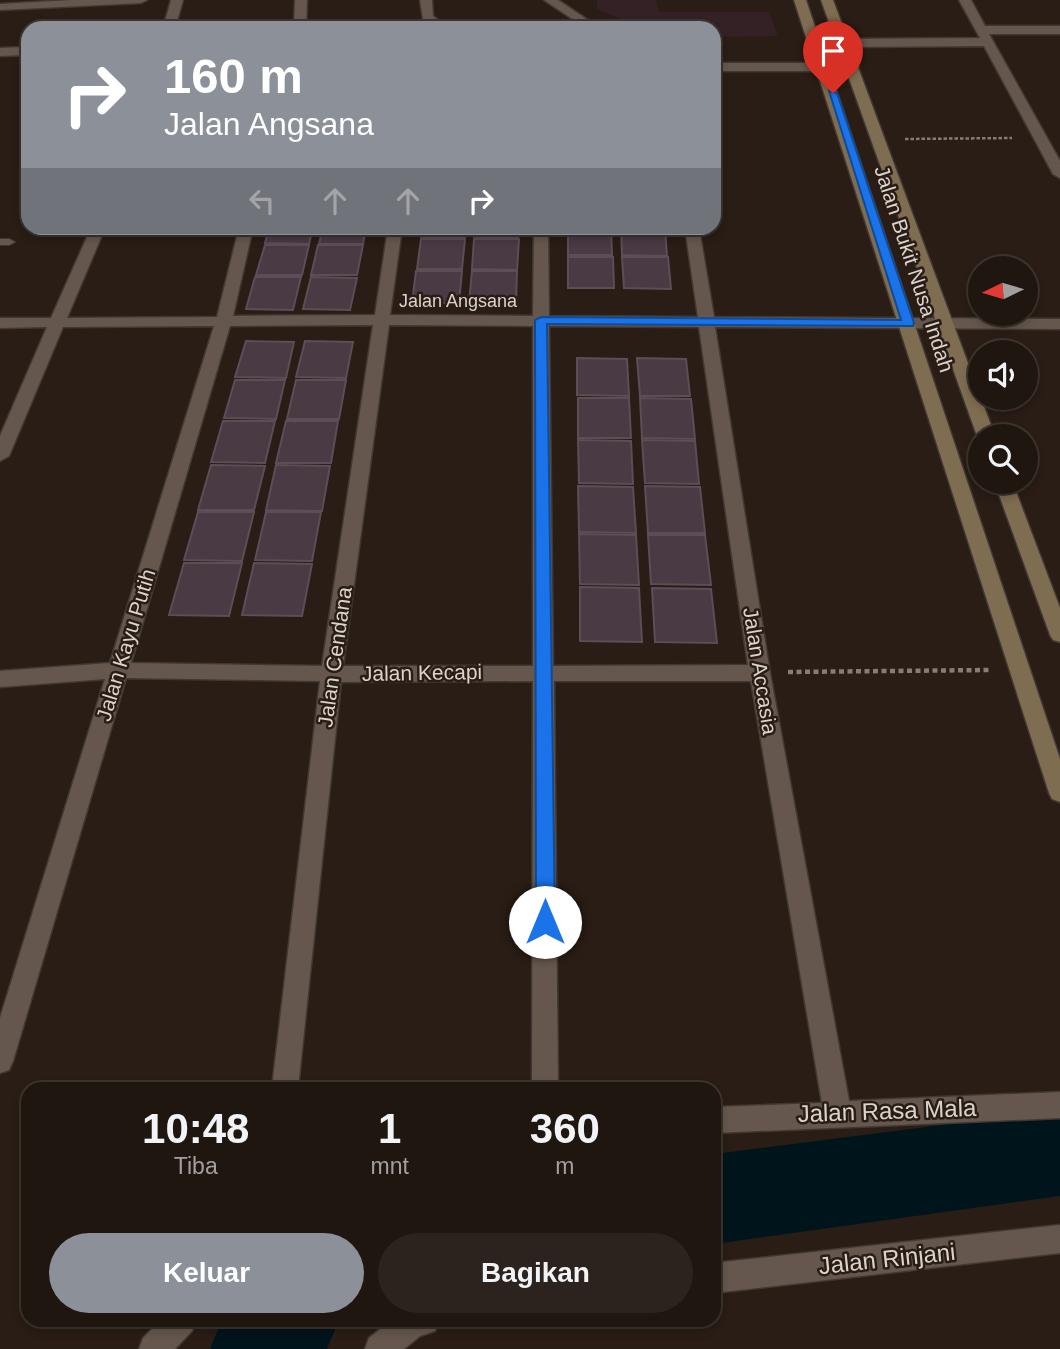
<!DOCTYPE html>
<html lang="id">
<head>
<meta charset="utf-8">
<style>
	:root { --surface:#1f1610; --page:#2c231e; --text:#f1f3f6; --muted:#a19f9f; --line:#3c3530; --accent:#8c9099 }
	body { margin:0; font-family:Helvetica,sans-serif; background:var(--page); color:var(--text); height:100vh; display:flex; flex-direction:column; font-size:26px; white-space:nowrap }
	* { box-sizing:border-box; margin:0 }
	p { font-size:23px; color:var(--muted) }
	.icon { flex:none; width:38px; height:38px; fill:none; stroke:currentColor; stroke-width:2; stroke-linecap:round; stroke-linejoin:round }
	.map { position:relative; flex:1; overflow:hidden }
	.sheet { position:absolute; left:21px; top:1082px; width:700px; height:245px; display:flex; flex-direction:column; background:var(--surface); border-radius:21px; box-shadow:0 4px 10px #0003,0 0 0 2px var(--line) }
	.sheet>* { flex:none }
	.hud { position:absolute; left:21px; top:21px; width:700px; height:214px; border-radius:21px; box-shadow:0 4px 10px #0003,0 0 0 2px var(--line); background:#8c9099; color:#fff; overflow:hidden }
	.needle { width:46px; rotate:265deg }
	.tools { position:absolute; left:968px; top:256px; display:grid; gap:14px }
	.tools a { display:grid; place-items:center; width:70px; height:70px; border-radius:50%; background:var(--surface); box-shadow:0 4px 10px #0003,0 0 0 2px var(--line); font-size:35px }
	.pin { position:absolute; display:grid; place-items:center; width:60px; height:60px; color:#fff; margin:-72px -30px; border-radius:50% 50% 50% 0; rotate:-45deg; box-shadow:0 0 7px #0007 }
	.pin .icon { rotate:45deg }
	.me { position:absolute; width:77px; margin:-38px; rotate:0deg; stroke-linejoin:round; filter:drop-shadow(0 0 5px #0008) }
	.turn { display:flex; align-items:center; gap:24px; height:147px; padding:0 28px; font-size:32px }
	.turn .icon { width:91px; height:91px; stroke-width:2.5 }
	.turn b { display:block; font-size:49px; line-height:60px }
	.lanes { display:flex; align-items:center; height:66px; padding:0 28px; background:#0003; justify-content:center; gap:35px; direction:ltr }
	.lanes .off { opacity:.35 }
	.eta { display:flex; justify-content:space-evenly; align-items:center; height:119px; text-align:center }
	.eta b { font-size:42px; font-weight:600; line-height:49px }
	.cta { display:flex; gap:14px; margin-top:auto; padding:14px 28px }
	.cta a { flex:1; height:80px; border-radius:42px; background:var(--accent); color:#fff; font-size:28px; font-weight:600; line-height:80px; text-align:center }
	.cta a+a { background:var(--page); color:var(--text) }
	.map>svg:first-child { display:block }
	.commercial { fill:#342125 }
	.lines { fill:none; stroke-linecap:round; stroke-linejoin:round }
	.river { fill:#00141b; fill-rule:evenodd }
	.building { fill:#493a43; stroke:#5c4d56; stroke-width:2 }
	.lane-casing { stroke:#413833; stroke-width:2 }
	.street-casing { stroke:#413833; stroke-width:3 }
	.secondary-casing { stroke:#413833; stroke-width:3 }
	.path-far1 { stroke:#877d76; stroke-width:2.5; stroke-dasharray:3.5 2; stroke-linecap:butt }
	.path { stroke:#877d76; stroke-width:4.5; stroke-dasharray:5 3.5; stroke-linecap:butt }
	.lane { fill:#65574d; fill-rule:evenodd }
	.street { fill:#65574d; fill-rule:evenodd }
	.secondary { fill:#7f6d51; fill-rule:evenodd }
	.route { fill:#1a73e8; stroke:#114b97; stroke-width:2 }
	.labels { text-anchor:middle; stroke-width:5; stroke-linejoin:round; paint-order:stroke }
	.far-street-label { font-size:18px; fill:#dbd3cd; stroke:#291d15 }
	.street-label { font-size:21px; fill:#dbd3cd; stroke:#291d15 }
	.near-street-label { font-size:24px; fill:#dbd3cd; stroke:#291d15 }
</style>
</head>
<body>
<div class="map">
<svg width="1060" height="1349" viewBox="0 0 1060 1349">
	<rect width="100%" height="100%" fill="#291d15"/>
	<path class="commercial" d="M597,0H656L659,12H769L778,36L714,37V28H641L597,9Z"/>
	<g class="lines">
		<g class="river">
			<path d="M1060,1110V1196L714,1244V1154Z"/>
			<path d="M222,1320H339L327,1349H210Z"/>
		</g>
	</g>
	<g class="building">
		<path d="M269,228H313L309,244L265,243Z"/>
		<path d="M323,228H366L363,244H319Z"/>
		<path d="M422,228H466L465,238H421Z"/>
		<path d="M475,228H519L518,238H474Z"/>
		<path d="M568,228H611L612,255H568Z"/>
		<path d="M621,228H665L667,256L622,255Z"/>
		<path d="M421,239H465L462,269H417Z"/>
		<path d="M474,239H519L517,270L472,269Z"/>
		<path d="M265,245H309L302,275H256Z"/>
		<path d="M318,245H363L357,275H311Z"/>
		<path d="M568,257H613L614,288H568Z"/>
		<path d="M622,257H668L671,289L624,288Z"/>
		<path d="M416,271H462L459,303H412Z"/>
		<path d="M472,271H517L516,303H469Z"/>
		<path d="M255,277H301L293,310L246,309Z"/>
		<path d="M311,277L357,278L350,310L303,309Z"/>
		<path d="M246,341L294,342L286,378L235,377Z"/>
		<path d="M305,341L353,342L346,378L296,377Z"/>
		<path d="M577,358L627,359L629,396L577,395Z"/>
		<path d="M637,358L686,359L690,396H640Z"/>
		<path d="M235,380H285L276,419L224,418Z"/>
		<path d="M296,380H346L339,419H287Z"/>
		<path d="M578,398H629L631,438H578Z"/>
		<path d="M640,398L691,399L695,439L642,438Z"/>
		<path d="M223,421H275L265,463L211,462Z"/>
		<path d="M286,421H338L331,463H276Z"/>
		<path d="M578,440L631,441L633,484L579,483Z"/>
		<path d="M642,440L695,441L699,484L645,483Z"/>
		<path d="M211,465L265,466L254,510H198Z"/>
		<path d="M276,465L330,466L322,511L266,510Z"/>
		<path d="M578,486L633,487L636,533L579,532Z"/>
		<path d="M645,486L700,487L705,533H648Z"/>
		<path d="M198,512H254L242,561L184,560Z"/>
		<path d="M266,512H321L312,561L255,560Z"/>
		<path d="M579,534L636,535L639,585L580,584Z"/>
		<path d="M648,535H705L711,585L651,584Z"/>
		<path d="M184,563H242L229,616L169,615Z"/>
		<path d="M254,563L312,564L302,616L242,615Z"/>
		<path d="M580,587L639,588L642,642L580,641Z"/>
		<path d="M652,588L711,589L717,643L655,642Z"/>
	</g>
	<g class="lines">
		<g class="lane-casing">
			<path id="lane" d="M0,239H9L15,242L9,245H0Z"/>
		</g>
		<g class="street-casing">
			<g id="street">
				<path d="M72,0H147L141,3L0,10V4Z"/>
				<path d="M171,0H183L175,28H163Z"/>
				<path d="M295,0H307L306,28H294Z"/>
				<path d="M420,0H432L433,16L448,28H434L423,19Z"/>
				<path d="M544,0H558L600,28H586Z"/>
				<path d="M959,0H971L985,26H1060V34H989L1060,161V178L1053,174L984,46L845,47L839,43L845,39L980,38Z"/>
				<path d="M28,47V55L0,56V48Z"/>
				<path d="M714,63H853L859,67L853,71H714Z"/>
				<path d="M91,228H105L67,318L217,317L239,228H253L233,316L375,315L388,228H402L390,315L533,316L534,228H548L549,316L698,317L685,228H699L714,317L1060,319V329L715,327L770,673L849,1101L1060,1092V1118L714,1133V1107L822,1103L751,681H554L558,1088H532L533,681L341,682L298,1088H272L320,681L126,678L13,1061L9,1070L0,1073V1018L105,679L0,687V671L110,663L214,326L63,327L9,456L0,461V436L47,327L0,328V318H51ZM373,325L322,666L131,663L230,326ZM389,325L533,326V666H343ZM549,326L699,327L748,665L553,666Z"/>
				<path d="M1060,1225V1253L714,1293V1263Z"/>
				<path d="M161,1320H196L192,1331L175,1349H139L143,1338Z"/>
				<path d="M392,1320H439L435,1331L420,1336L404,1349H365L369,1338Z"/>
			</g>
		</g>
		<g class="secondary-casing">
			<g id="secondary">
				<path d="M794,0H806L1060,759V802L1052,799L1049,793Z"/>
				<path d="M821,0H833L995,436H980V440L977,436Z"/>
				<path d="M994,481H1012L1060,608V642L1053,640L1050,635Z"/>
			</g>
		</g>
		<path class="path-far1" d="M905,139L1012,138"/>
		<path class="path" d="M788,672L990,670"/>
		<use href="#lane" class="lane"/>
		<use href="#street" class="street"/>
		<use href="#secondary" class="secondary"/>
	</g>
	<path class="route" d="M829,91L837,93L914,323L913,326L547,324L555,922L552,927L545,930L539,927L536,922L535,320L541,317L901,320Z"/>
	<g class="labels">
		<g class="far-street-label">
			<text x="458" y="307">Jalan Angsana</text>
		</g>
		<g class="street-label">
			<text transform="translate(914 269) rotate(72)" y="7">Jalan Bukit Nusa Indah</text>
			<text transform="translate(126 645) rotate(-73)" y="7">Jalan Kayu Putih</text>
			<text transform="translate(335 657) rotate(-82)" y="7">Jalan Cendana</text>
			<text transform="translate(760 671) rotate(81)" y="7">Jalan Accasia</text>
			<text transform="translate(422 673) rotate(-1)" y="7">Jalan Kecapi</text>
		</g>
		<g class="near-street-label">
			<text transform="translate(887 1111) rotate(-2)" y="8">Jalan Rasa Mala</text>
			<text transform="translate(887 1259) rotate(-6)" y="8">Jalan Rinjani</text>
		</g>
	</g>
</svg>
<div class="tools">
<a><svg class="needle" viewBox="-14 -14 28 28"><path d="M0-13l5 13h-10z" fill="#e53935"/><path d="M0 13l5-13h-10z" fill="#a19f9f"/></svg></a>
<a><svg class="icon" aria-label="sound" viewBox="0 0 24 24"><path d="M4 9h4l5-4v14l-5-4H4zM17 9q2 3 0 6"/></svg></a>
<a><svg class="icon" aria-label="search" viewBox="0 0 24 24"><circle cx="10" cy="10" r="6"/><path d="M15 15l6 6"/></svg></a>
</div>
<div class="pin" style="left:833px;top:93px;background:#d93025"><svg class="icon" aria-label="arrive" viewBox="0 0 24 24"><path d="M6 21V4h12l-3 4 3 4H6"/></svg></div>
<svg class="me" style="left:545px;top:922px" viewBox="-20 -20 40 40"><circle r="19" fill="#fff"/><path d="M0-13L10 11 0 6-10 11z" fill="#1a73e8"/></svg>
<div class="hud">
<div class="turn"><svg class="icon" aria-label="right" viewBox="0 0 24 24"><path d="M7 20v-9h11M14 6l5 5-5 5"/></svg><div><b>160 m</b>Jalan Angsana</div></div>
<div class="lanes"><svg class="icon off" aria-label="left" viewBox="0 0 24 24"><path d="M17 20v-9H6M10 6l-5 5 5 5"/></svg><svg class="icon off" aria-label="ahead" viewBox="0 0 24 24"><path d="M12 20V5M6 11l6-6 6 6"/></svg><svg class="icon off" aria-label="ahead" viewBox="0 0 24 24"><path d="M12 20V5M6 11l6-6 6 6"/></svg><svg class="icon" aria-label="right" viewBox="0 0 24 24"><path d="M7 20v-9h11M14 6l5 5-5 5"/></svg></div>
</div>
<section class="sheet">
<div class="eta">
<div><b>10:48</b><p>Tiba</p></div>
<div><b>1</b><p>mnt</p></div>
<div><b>360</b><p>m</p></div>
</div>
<div class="cta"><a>Keluar</a><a>Bagikan</a></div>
</section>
</div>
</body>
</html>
